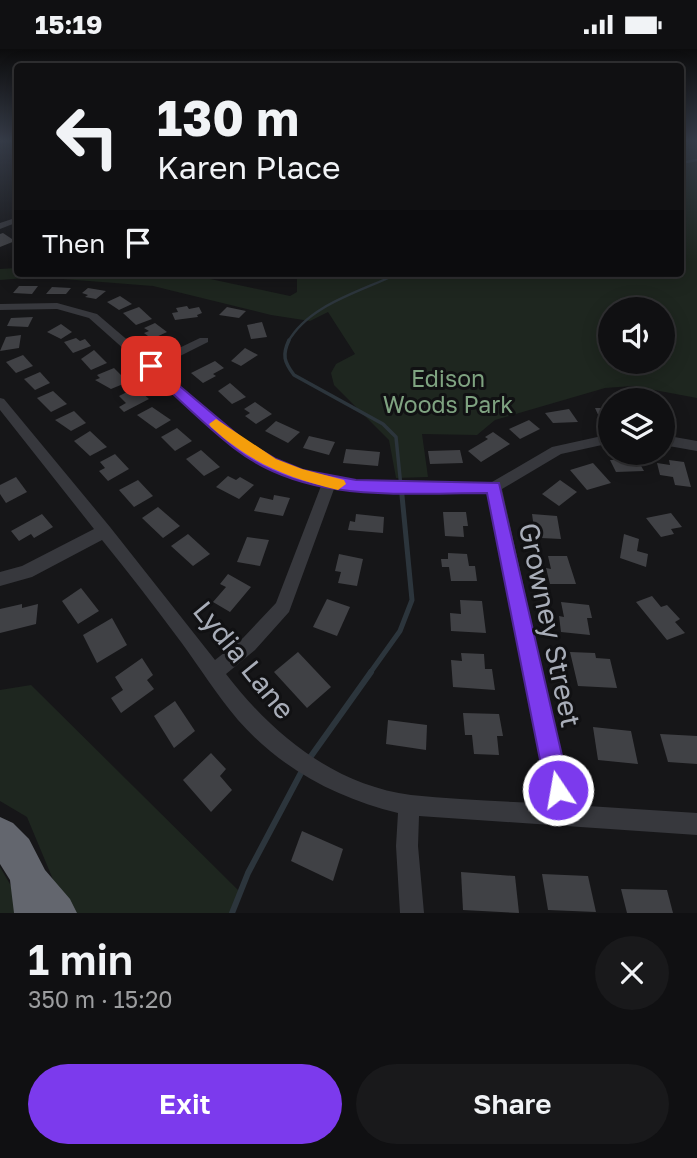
<!DOCTYPE html>
<html lang="en">
<head>
<meta charset="utf-8">
<style>
	:root { --surface:#101012; --page:#19191b; --text:#f1f3f6; --muted:#9c9d9f; --line:#303032; --accent:#7c3aed }
	body { margin:0; font-family:"Golos Text",sans-serif; background:var(--page); color:var(--text); height:100vh; display:flex; flex-direction:column; font-size:26px; white-space:nowrap }
	* { box-sizing:border-box; margin:0 }
	p { font-size:23px; color:var(--muted) }
	.icon { flex:none; width:38px; height:38px; fill:none; stroke:currentColor; stroke-width:2; stroke-linecap:round; stroke-linejoin:round }
	.map { position:relative; height:864px; overflow:hidden }
	.details { display:flex; flex-direction:column; background:var(--surface); flex:1 }
	.details>* { flex:none }
	.guide { position:absolute; left:14px; top:14px; width:670px; height:214px; border-radius:7px; box-shadow:0 4px 18px #0003,0 0 0 2px var(--line); background:#101012; color:var(--text); overflow:hidden }
	.tools { position:absolute; left:598px; top:248px; display:grid; gap:14px }
	.tools a { display:grid; place-items:center; width:77px; height:77px; border-radius:50%; background:var(--surface); box-shadow:0 4px 18px #0003,0 0 0 2px var(--line); font-size:35px }
	.pin { position:absolute; display:grid; place-items:center; width:60px; height:60px; color:#fff; margin:-30px; border-radius:14px; box-shadow:0 4px 10px #0006 }
	.me { position:absolute; width:77px; margin:-38px; rotate:348deg; stroke-linejoin:round; filter:drop-shadow(0 0 5px #0008) }
	.turn { display:flex; align-items:center; gap:24px; height:147px; padding:0 28px; font-size:32px }
	.turn .icon { width:91px; height:91px; stroke-width:2.5 }
	.turn b { display:block; font-size:49px; line-height:60px }
	.then { display:flex; align-items:center; height:66px; padding:0 28px; background:#0003; gap:14px; font-size:26px }
	.round { display:grid; place-items:center; flex:none; width:74px; height:74px; border-radius:37px; background:var(--page) }
	.headline { display:flex; align-items:center; justify-content:space-between; height:119px; padding:0 28px }
	h1 { font-size:42px; font-weight:600; line-height:52px }
	.primary-button { display:flex; gap:14px; margin-top:auto; padding:14px 28px }
	.primary-button a { flex:1; height:80px; border-radius:42px; background:var(--accent); color:#fff; font-size:28px; font-weight:600; line-height:80px; text-align:center }
	.primary-button a+a { background:var(--page); color:var(--text) }
	.status { display:flex; justify-content:space-between; align-items:center; height:49px; padding:0 35px; background:var(--surface); direction:ltr }
	.status svg { height:19px; fill:currentColor }
	.map>svg:first-child { display:block }
	.green { fill:#1e261f; fill-rule:evenodd }
	.lines { fill:none; stroke-linecap:round; stroke-linejoin:round }
	.stream-far3 { stroke:#2c353c; stroke-width:2.5 }
	.stream-far2 { stroke:#2c353c; stroke-width:3.5 }
	.stream-far1 { stroke:#2c353c; stroke-width:5 }
	.stream { stroke:#2c353c; stroke-width:6 }
	.building { fill:#404145 }
	.minor { fill:#37383d; fill-rule:evenodd }
	.motorway { fill:#63666e; fill-rule:evenodd }
	.route { fill:#7c3aed; stroke:#51269a; stroke-width:2 }
	.slow { fill:#f59e0b }
	.labels { text-anchor:middle; stroke-width:6; stroke-linejoin:round; paint-order:stroke }
	.park-label { font-size:23px; fill:#7fa381; stroke:#111113 }
	.near-street-label { font-size:28px; fill:#a8adb8; stroke:#111113 }
</style>
</head>
<body>
<div class="status"><b>15:19</b><svg viewBox="0 0 49 12"><path d="M0 12V9h3v3zM5 12V6h3v6zM10 12V3h3v9zM15 12V0h3v12zM26 1h20v11H26zM47 4h2v5h-2z"/></svg></div>
<div class="map">
<svg width="697" height="864" viewBox="0 0 697 864">
	<rect width="100%" height="100%" fill="#161618"/>
	<g class="green">
		<path d="M681,92H697V349L633,337L605,339L495,371L477,386L422,385L428,428L396,429L389,391L334,336L331,324L336,315L355,305L328,263L310,272L271,266L153,237L37,228L0,231V220L17,219L18,224H182L290,247L297,243V224H681ZM611,261H663V313H611Z"/>
		<path d="M31,636L240,843L232,864H67L27,768L0,752V641Z"/>
		<path d="M0,818L21,854L19,864H0Z"/>
	</g>
	<g class="lines">
		<g class="stream-far3">
			<path d="M681,114L697,111"/>
			<path d="M288,293C309,255 363,242 399,224"/>
		</g>
		<path class="stream-far2" d="M289,291C282,306 284,313 294,326L383,375L396,388L401,438"/>
		<path class="stream-far1" d="M370,624L400,582L412,551L401,436"/>
		<g class="stream">
			<path d="M309,710L371,623"/>
			<path d="M232,864L248,824L303,720"/>
		</g>
	</g>
	<g class="building">
		<path d="M3,184L15,192L0,198V185Z"/>
		<path d="M19,237H38L32,245L13,244Z"/>
		<path d="M52,238L71,239L66,245H46Z"/>
		<path d="M88,239L106,242L96,250L85,248L88,246L82,244Z"/>
		<path d="M120,247L132,255L119,261L107,253Z"/>
		<path d="M187,257L189,260L199,258L202,264L197,266L198,268L175,271L172,264L178,263L176,259Z"/>
		<path d="M139,258L152,270L136,276L123,264Z"/>
		<path d="M227,258L246,262L239,269L219,266Z"/>
		<path d="M33,268L28,278L7,277L11,269Z"/>
		<path d="M262,273L267,288L251,290L247,276Z"/>
		<path d="M155,274L167,283L152,290L144,284L149,282L144,279Z"/>
		<path d="M61,275L72,283L61,290L47,283Z"/>
		<path d="M21,286L19,299L0,302L6,288Z"/>
		<path d="M76,289L80,292L85,290L91,297L73,304L64,293Z"/>
		<path d="M245,299L258,306L241,317L231,312Z"/>
		<path d="M94,301L107,314L91,321L81,310Z"/>
		<path d="M23,306L33,317L16,324L6,313Z"/>
		<path d="M215,312L224,319L213,325L216,327L203,334L191,324Z"/>
		<path d="M114,319L128,333L111,340L95,331L100,329L97,326Z"/>
		<path d="M40,323L50,334L35,341L24,330Z"/>
		<path d="M230,334L246,348L232,355L218,342Z"/>
		<path d="M131,341L136,345L141,343L149,350L124,363L119,358L126,354L119,347Z"/>
		<path d="M53,342L67,355L51,363L37,349Z"/>
		<path d="M255,353L272,365L256,375L245,367L250,364L244,360Z"/>
		<path d="M606,355H611V369L600,370L595,359H607Z"/>
		<path d="M152,358L171,371L156,380L137,366Z"/>
		<path d="M569,360L578,373L553,374L545,364Z"/>
		<path d="M74,362L86,374L71,382L55,371Z"/>
		<path d="M529,371L540,380L520,390L509,380Z"/>
		<path d="M276,372L300,383L288,394L265,382Z"/>
		<path d="M177,379L192,392L175,402L161,388Z"/>
		<path d="M90,382L107,398L90,407L74,392Z"/>
		<path d="M493,383L510,395L481,413L468,402L488,390L485,388Z"/>
		<path d="M309,387L335,393L329,406L303,399Z"/>
		<path d="M346,400L380,403L378,417L343,414Z"/>
		<path d="M201,401L220,418L204,427L186,410Z"/>
		<path d="M460,401L463,414L430,415L428,402Z"/>
		<path d="M115,405L129,420L108,432L99,422L105,419L100,413Z"/>
		<path d="M637,410L644,422L616,423L610,411Z"/>
		<path d="M669,411L684,413L691,438L675,436L673,428L660,426L657,414L670,416Z"/>
		<path d="M593,414L611,434L587,441L570,421Z"/>
		<path d="M228,427L236,431L240,428L254,436L239,450L216,438Z"/>
		<path d="M16,428L27,443L6,454L0,445V436Z"/>
		<path d="M138,431L153,447L134,458L119,441Z"/>
		<path d="M560,431L577,443L559,457L542,445Z"/>
		<path d="M274,446L290,449L283,467L254,462L260,448L273,451Z"/>
		<path d="M158,458L180,477L163,489L142,469Z"/>
		<path d="M443,463H466L468,477H463L464,488L445,487Z"/>
		<path d="M671,464L682,478L671,480L674,485L661,488L646,469Z"/>
		<path d="M42,465L53,478L34,489L31,485L19,492L11,482Z"/>
		<path d="M356,465L384,468L383,484L348,481L350,472L355,473Z"/>
		<path d="M532,465L557,467L561,490L541,489L540,479H534Z"/>
		<path d="M188,485L210,505L193,517L171,497Z"/>
		<path d="M624,485L639,490L637,502L648,505L646,518L620,509Z"/>
		<path d="M247,488L269,491L260,517L237,513Z"/>
		<path d="M448,504L467,505L469,517H475L477,532H451L449,518H442L441,510H448Z"/>
		<path d="M339,505L363,510L357,537L338,534L341,523L335,522Z"/>
		<path d="M548,507H567L576,535H550L546,519L551,520Z"/>
		<path d="M228,525L251,538L230,563L213,553L226,538L220,535Z"/>
		<path d="M81,539L99,562L78,575L62,552Z"/>
		<path d="M652,547L661,558L667,556L680,570L675,573L685,584L667,591L636,553Z"/>
		<path d="M327,550L350,558L337,587L313,578Z"/>
		<path d="M460,551L482,552L486,584L451,582L450,564L461,565Z"/>
		<path d="M561,553L589,556L592,569H587L590,586L561,583L559,567L564,568Z"/>
		<path d="M22,555V559L38,555L36,575L0,584V560Z"/>
		<path d="M112,569L127,596L97,614L83,586Z"/>
		<path d="M298,603L331,638L307,659L274,623Z"/>
		<path d="M570,603L595,604L596,609L610,610L617,639L578,637Z"/>
		<path d="M461,604L484,605L485,620H492L495,641L453,638L451,611L462,612Z"/>
		<path d="M142,609L153,626L147,631L154,640L121,664L111,649L123,641L115,628Z"/>
		<path d="M175,652L195,682L174,699L154,667Z"/>
		<path d="M463,664L499,665L503,687H497L499,706L474,705L472,686H465Z"/>
		<path d="M388,671L427,676L426,701L386,695Z"/>
		<path d="M593,678L631,682L638,715L598,711Z"/>
		<path d="M660,685L697,687V715L668,713Z"/>
		<path d="M211,704L226,720L220,727L232,741L211,763L183,731Z"/>
		<path d="M302,782L343,800L333,832L291,812Z"/>
		<path d="M461,823L515,827L519,864L463,861Z"/>
		<path d="M542,825L588,827L596,863L548,861Z"/>
		<path d="M621,840L667,841L673,864H627Z"/>
	</g>
	<g class="lines">
		<g class="minor">
			<path d="M18,168V173L0,180V174Z"/>
			<path d="M57,254L97,265L152,312L200,289H208V293L158,318L245,393L275,411L329,429L407,435L492,433L552,398L611,385V394L561,405L502,440L572,756L697,764V786L419,767L418,797L424,864H400L396,797L398,764C336,749 280,719 238,671C217,646 200,619 181,593C155,558 129,524 102,491L32,528L0,537V523L22,517L94,480L0,361V349L4,350L110,478L215,611L243,589L276,554L321,437L265,417L235,399L89,269L57,260L0,261V255ZM334,440L407,445L488,443L551,755C504,752 457,751 411,746C334,736 272,685 226,625L255,601L289,563Z"/>
			<path d="M663,386L697,392V402L663,396Z"/>
		</g>
		<path class="motorway" d="M0,768L13,774L29,790L45,821L70,850L77,864H14L10,831L0,815Z"/>
	</g>
	<linearGradient id="sky" x2="0" y2="1"><stop stop-color="#0c0c0d"/><stop offset="0.43" stop-color="#363c48"/><stop offset="1" stop-color="#363c48" stop-opacity="0"/></linearGradient>
	<rect width="697" height="213" fill="url(#sky)"/>
	<path class="route" d="M151,313L245,392L276,410L303,421L356,431L499,434L570,741L567,750L558,753L550,750L546,741L487,444C401,444 306,455 234,399C203,375 175,346 146,320L144,317Z"/>
	<path class="slow" d="M216,370L276,410L302,420L344,431L346,435L338,441C286,428 252,415 211,378L209,375Z"/>
	<g class="labels">
		<g class="park-label">
			<text x="448" y="338">Edison<tspan x="448" dy="26">Woods Park</tspan></text>
		</g>
		<g class="near-street-label">
			<text transform="translate(550 576) rotate(78)" y="10">Growney Street</text>
			<text transform="translate(244 611) rotate(51)" y="10">Lydia Lane</text>
		</g>
	</g>
</svg>
<div class="tools">
<a><svg class="icon" aria-label="sound" viewBox="0 0 24 24"><path d="M4 9h4l5-4v14l-5-4H4zM17 9q2 3 0 6"/></svg></a>
<a><svg class="icon" aria-label="layers" viewBox="0 0 24 24"><path d="M12 4l9 5-9 5-9-5zM3 14l9 5 9-5"/></svg></a>
</div>
<div class="pin" style="left:151px;top:317px;background:#d93025"><svg class="icon" aria-label="arrive" viewBox="0 0 24 24"><path d="M6 21V4h12l-3 4 3 4H6"/></svg></div>
<svg class="me" style="left:558px;top:741px" viewBox="-20 -20 40 40"><circle r="17" fill="#7c3aed" stroke="#fff" stroke-width="3"/><path d="M0-11L8 9 0 5-8 9z" fill="#fff"/></svg>
<div class="guide">
<div class="turn"><svg class="icon" aria-label="left" viewBox="0 0 24 24"><path d="M17 20v-9H6M10 6l-5 5 5 5"/></svg><div><b>130 m</b>Karen Place</div></div>
<div class="then">Then<svg class="icon" aria-label="arrive" viewBox="0 0 24 24"><path d="M6 21V4h12l-3 4 3 4H6"/></svg></div>
</div>
</div>
<section class="details">
<div class="headline"><div><h1>1 min</h1><p>350 m · 15:20</p></div><a class="round"><svg class="icon" aria-label="close" viewBox="0 0 24 24"><path d="M6 6l12 12M18 6L6 18"/></svg></a></div>
<div class="primary-button"><a>Exit</a><a>Share</a></div>
</section>
</body>
</html>
